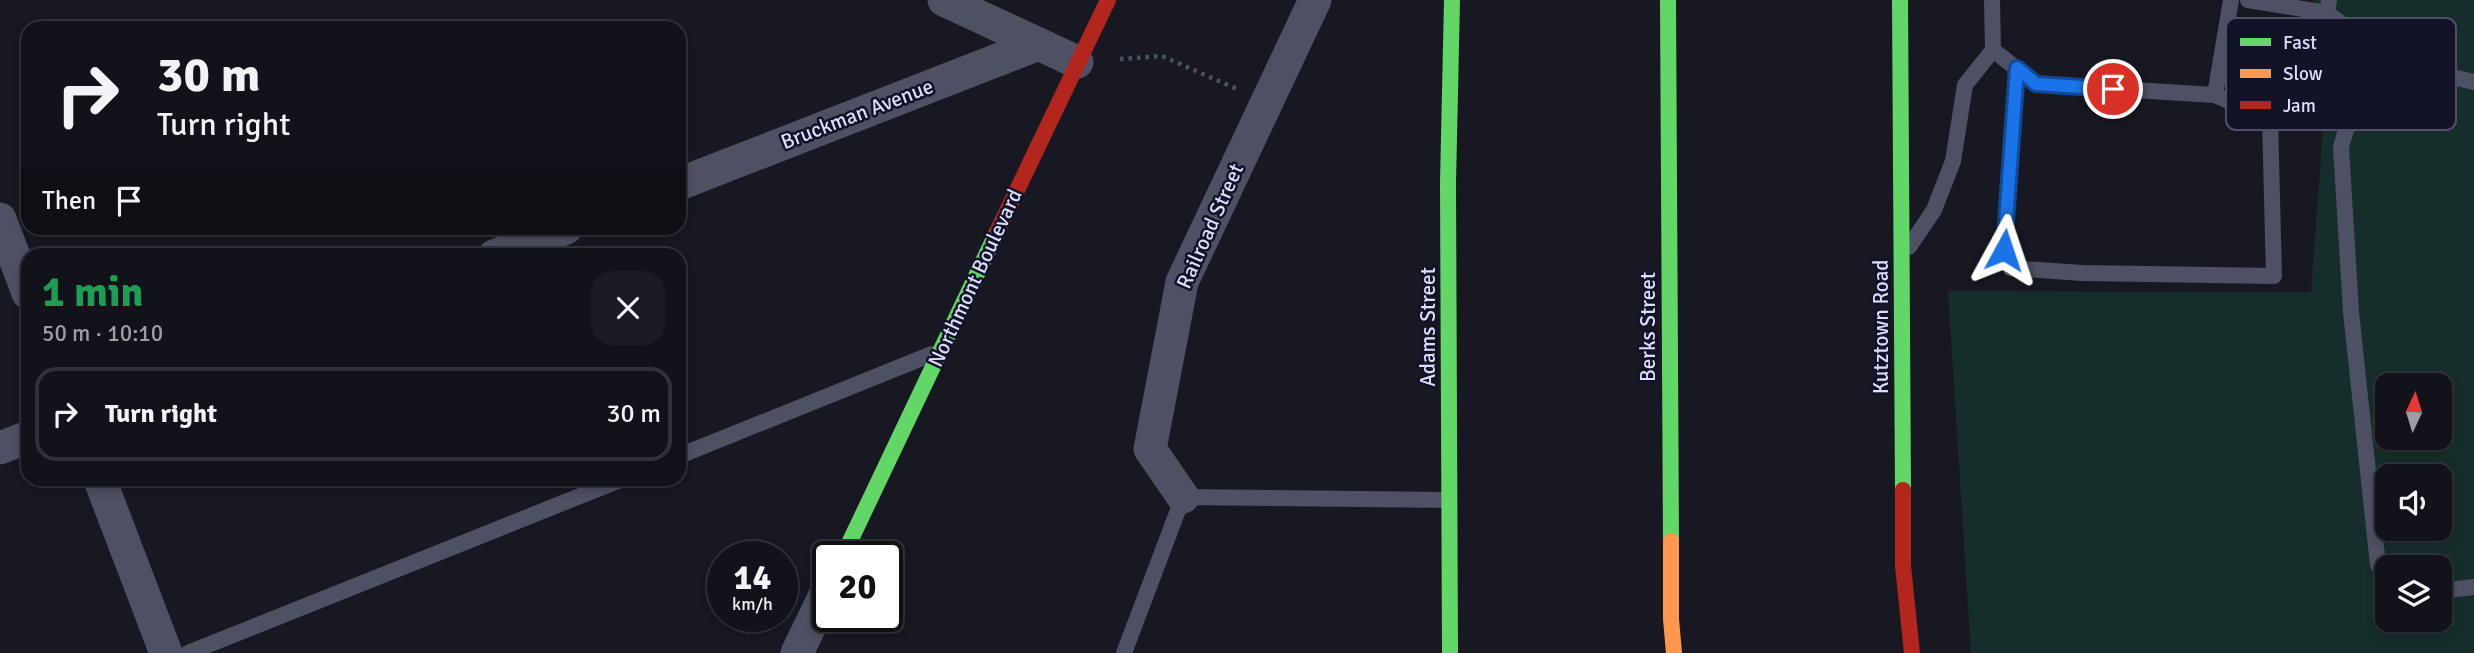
<!DOCTYPE html>
<html lang="en">
<head>
<meta charset="utf-8">
<style>
	:root { --surface:#12121a; --page:#1b1b23; --text:#f1f3f6; --muted:#9c9ea2; --line:#313239 }
	body { margin:0; font-family:Signika,sans-serif; background:var(--page); color:var(--text); height:100vh; display:flex; flex-direction:column; font-size:26px; white-space:nowrap }
	* { box-sizing:border-box; margin:0 }
	p { font-size:23px; color:var(--muted) }
	.icon { flex:none; width:38px; height:38px; fill:none; stroke:currentColor; stroke-width:2; stroke-linecap:round; stroke-linejoin:round }
	.map { position:relative; flex:1; overflow:hidden }
	.panel { position:absolute; left:21px; top:248px; width:665px; height:238px; display:flex; flex-direction:column; background:var(--surface); border-radius:21px; box-shadow:0 4px 10px #0003,0 0 0 2px var(--line) }
	.panel>* { flex:none }
	.hud { position:absolute; left:21px; top:21px; width:665px; height:214px; border-radius:21px; box-shadow:0 4px 10px #0003,0 0 0 2px var(--line); background:#12121a; color:var(--text); overflow:hidden }
	.needle { width:46px; rotate:4deg }
	.tools { position:absolute; left:2375px; top:373px; display:grid; gap:14px }
	.tools a { display:grid; place-items:center; width:77px; height:77px; border-radius:14px; background:var(--surface); box-shadow:0 4px 10px #0003,0 0 0 2px var(--line); font-size:35px }
	.speed { position:absolute; left:707px; top:541px; display:flex; gap:14px; font-size:35px; font-weight:700; text-align:center }
	.speed>* { display:grid; place-content:center; width:91px; height:91px; border-radius:50%; background:var(--surface); box-shadow:0 4px 10px #0003,0 0 0 2px var(--line); line-height:1 }
	.speed small { font-size:18px; font-weight:400 }
	.speed .limit { border:4px solid #111; border-radius:10px; background:#fff; color:#111 }
	.pin { position:absolute; display:grid; place-items:center; width:60px; height:60px; color:#fff; margin:-30px; border:4px solid #fff; border-radius:50%; box-shadow:0 2px 7px #0007 }
	.me { position:absolute; width:77px; margin:-38px; rotate:5deg; stroke-linejoin:round; filter:drop-shadow(0 0 5px #0008) }
	.turn { display:flex; align-items:center; gap:24px; height:147px; padding:0 21px; font-size:32px }
	.turn .icon { width:91px; height:91px; stroke-width:2.5 }
	.turn b { display:block; font-size:49px; line-height:60px }
	.then { display:flex; align-items:center; height:66px; padding:0 21px; background:#0003; gap:14px; font-size:26px }
	.round { display:grid; place-items:center; flex:none; width:74px; height:74px; border-radius:21px; background:var(--page) }
	.summary { display:flex; align-items:center; justify-content:space-between; height:119px; padding:0 21px }
	h1 { font-size:42px; font-weight:800; line-height:52px; color:#1e9e55 }
	ul { padding:0; list-style:none }
	li { display:flex; align-items:center; gap:21px; height:94px; margin:0 14px 10px; padding:0 7px; border:4px solid var(--line); border-radius:21px }
	li div { flex:1 }
	li b { display:block; font-size:26px }
	li em { font-style:normal }
	.map>svg:first-child { display:block }
	.green { fill:#162e2b; fill-rule:evenodd }
	.lines { fill:none; stroke-linecap:round; stroke-linejoin:round }
	.path { stroke:#46545c; stroke-width:4.5; stroke-dasharray:3.5 5; stroke-linecap:butt }
	.lane { stroke:#4e5063; stroke-width:16 }
	.street { stroke:#4e5063; stroke-width:33 }
	.fast { stroke:#63d668; stroke-width:16 }
	.slow { stroke:#ff974d; stroke-width:16 }
	.jam { stroke:#b3261e; stroke-width:16 }
	.route-casing { stroke:#114b97; stroke-width:18 }
	.route { stroke:#1a73e8; stroke-width:12 }
	.labels { text-anchor:middle; stroke-width:5; stroke-linejoin:round; paint-order:stroke }
	.street-label { font-size:21px; fill:#dcdefc; stroke:#131328 }
	.key { fill:#131328; stroke:#4f5068; stroke-width:2 }
	.key-label { font-size:19px; fill:#dcdefc }
</style>
</head>
<body>
<div class="map">
<svg width="2474" height="653" viewBox="0 0 2474 653">
	<rect width="100%" height="100%" fill="#181823"/>
	<path class="green" d="M2314,0H2474V653H1971L1948,291L2311,292L2329,45ZM2387,385H2440V438H2387ZM2387,476H2440V528H2387ZM2387,567H2440V620H2387Z"/>
	<g class="lines">
		<path class="path" d="M1120,59L1162,56L1237,89"/>
		<g class="lane">
			<path d="M1992,0L1993,50L2036,84L2215,95L2231,0"/>
			<path d="M2248,0L2327,13"/>
			<path d="M2329,0L2327,13L2395,64L2474,82"/>
			<path d="M2370,46L2341,147L2351,312L2378,565L2387,572"/>
			<path d="M2017,68L2004,250L2010,268L2082,273L2274,276L2270,118L2215,95"/>
			<path d="M1909,247L1934,210L1953,161L1965,85L1993,50"/>
			<path d="M679,456L932,354"/>
			<path d="M2440,591L2474,587"/>
			<path d="M188,653L620,480"/>
			<path d="M1124,653L1183,497L1449,500"/>
		</g>
		<g class="street">
			<path d="M944,0L1077,62"/>
			<path d="M679,184L1036,45"/>
			<path d="M0,219L28,293"/>
			<path d="M494,256L566,228"/>
			<path d="M0,448L28,437"/>
			<path d="M100,480L166,653"/>
			<path d="M1183,497L1150,449L1182,282L1315,0"/>
			<path d="M797,653L828,589"/>
		</g>
		<g class="fast">
			<path d="M1668,0L1671,541"/>
			<path d="M1900,0L1903,490"/>
			<path d="M843,556L997,232"/>
			<path d="M1450,653L1448,183L1452,0"/>
		</g>
		<path class="slow" d="M1671,541V619L1674,653"/>
		<g class="jam">
			<path d="M997,232L1108,0"/>
			<path d="M1903,490V566L1912,653"/>
		</g>
	</g>
	<g class="lines">
		<g class="route-casing">
			<path id="route" d="M2004,250L2017,68L2036,84L2113,89"/>
		</g>
		<use href="#route" class="route"/>
	</g>
	<g class="labels">
		<g class="street-label">
			<text transform="translate(857 114) rotate(-21)" y="7">Bruckman Avenue</text>
			<text transform="translate(1210 226) rotate(-66)" y="7">Railroad Street</text>
			<text transform="translate(975 278) rotate(-65)" y="7">Northmont Boulevard</text>
			<text transform="translate(1428 327) rotate(-90)" y="7">Adams Street</text>
			<text transform="translate(1648 327) rotate(-90)" y="7">Berks Street</text>
			<text transform="translate(1881 327) rotate(-90)" y="7">Kutztown Road</text>
		</g>
	</g>
	<rect x="2226" y="18" width="230" height="112" rx="10" class="key"/>
	<rect x="2240" y="38" width="31" height="8" fill="#63d668"/>
	<rect x="2240" y="69" width="31" height="9" fill="#ff974d"/>
	<rect x="2240" y="101" width="31" height="8" fill="#b3261e"/>
	<g class="key-label">
		<text x="2283" y="49">Fast</text>
		<text x="2283" y="80">Slow</text>
		<text x="2283" y="112">Jam</text>
	</g>
</svg>
<div class="tools">
<a><svg class="needle" viewBox="-14 -14 28 28"><path d="M0-13l5 13h-10z" fill="#e53935"/><path d="M0 13l5-13h-10z" fill="#9c9ea2"/></svg></a>
<a><svg class="icon" aria-label="sound" viewBox="0 0 24 24"><path d="M4 9h4l5-4v14l-5-4H4zM17 9q2 3 0 6"/></svg></a>
<a><svg class="icon" aria-label="layers" viewBox="0 0 24 24"><path d="M12 4l9 5-9 5-9-5zM3 14l9 5 9-5"/></svg></a>
</div>
<div class="speed"><div>14<small>km/h</small></div><div class="limit">20</div></div>
<div class="pin" style="left:2113px;top:89px;background:#d93025"><svg class="icon" aria-label="arrive" viewBox="0 0 24 24"><path d="M6 21V4h12l-3 4 3 4H6"/></svg></div>
<svg class="me" style="left:2004px;top:250px" viewBox="-20 -20 40 40"><path d="M0-17L14 15 0 8-14 15z" fill="#1a73e8" stroke="#fff" stroke-width="4"/></svg>
<div class="hud">
<div class="turn"><svg class="icon" aria-label="right" viewBox="0 0 24 24"><path d="M7 20v-9h11M14 6l5 5-5 5"/></svg><div><b>30 m</b>Turn right</div></div>
<div class="then">Then<svg class="icon" aria-label="arrive" viewBox="0 0 24 24"><path d="M6 21V4h12l-3 4 3 4H6"/></svg></div>
</div>
<section class="panel">
<div class="summary"><div><h1>1 min</h1><p>50 m · 10:10</p></div><a class="round"><svg class="icon" aria-label="close" viewBox="0 0 24 24"><path d="M6 6l12 12M18 6L6 18"/></svg></a></div>
<ul>
<li><svg class="icon" aria-label="right" viewBox="0 0 24 24"><path d="M7 20v-9h11M14 6l5 5-5 5"/></svg><div><b>Turn right</b></div><em>30 m</em></li>
</ul>
</section>
</div>
</body>
</html>
